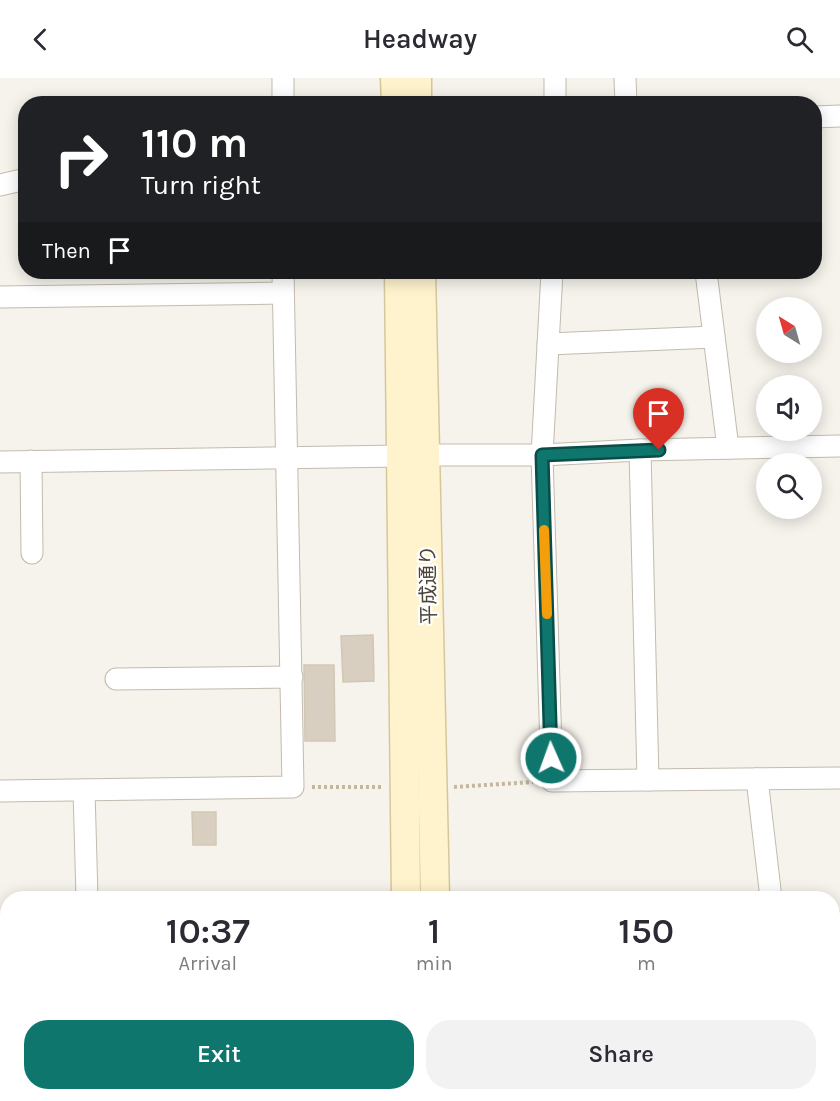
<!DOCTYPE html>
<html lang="en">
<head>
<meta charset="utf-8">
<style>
	:root { --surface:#fff; --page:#f2f2f3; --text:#2b2b33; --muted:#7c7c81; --accent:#0f766e }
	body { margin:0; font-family:Karla,"Noto Sans JP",sans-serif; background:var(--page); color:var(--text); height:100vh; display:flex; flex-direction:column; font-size:22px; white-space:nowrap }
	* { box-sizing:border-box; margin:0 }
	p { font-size:20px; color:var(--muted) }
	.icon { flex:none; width:33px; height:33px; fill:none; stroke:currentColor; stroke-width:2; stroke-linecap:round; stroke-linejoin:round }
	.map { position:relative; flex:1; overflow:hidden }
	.drawer { position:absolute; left:0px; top:813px; width:840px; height:210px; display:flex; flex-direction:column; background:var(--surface); border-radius:24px 24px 0 0; box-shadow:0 3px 15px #0003 }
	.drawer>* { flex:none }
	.guide { position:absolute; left:18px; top:18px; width:804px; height:183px; border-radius:24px; box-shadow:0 3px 15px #0003; background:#202124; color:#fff; overflow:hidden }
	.needle { width:39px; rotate:323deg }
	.fabs { position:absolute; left:756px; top:219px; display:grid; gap:12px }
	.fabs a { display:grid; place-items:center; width:66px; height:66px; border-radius:50%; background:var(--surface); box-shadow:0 3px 15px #0003; font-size:30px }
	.pin { position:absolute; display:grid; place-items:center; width:51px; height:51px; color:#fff; margin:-62px -26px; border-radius:50% 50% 50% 0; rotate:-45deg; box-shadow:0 0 6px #0007 }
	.pin .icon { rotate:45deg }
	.me { position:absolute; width:66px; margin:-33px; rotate:358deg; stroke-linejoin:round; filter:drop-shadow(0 0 4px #0008) }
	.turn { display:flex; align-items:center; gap:21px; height:126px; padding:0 24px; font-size:27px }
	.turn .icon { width:78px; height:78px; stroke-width:2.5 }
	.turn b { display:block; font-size:42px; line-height:51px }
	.then { display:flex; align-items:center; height:57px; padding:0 24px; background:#0003; gap:12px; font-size:22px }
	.eta { display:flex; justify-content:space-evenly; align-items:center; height:102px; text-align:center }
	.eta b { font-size:36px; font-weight:600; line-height:42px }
	.action { display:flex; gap:12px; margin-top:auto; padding:12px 24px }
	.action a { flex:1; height:69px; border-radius:24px; background:var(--accent); color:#fff; font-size:24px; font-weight:600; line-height:69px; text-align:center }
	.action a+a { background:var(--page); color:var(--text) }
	header { display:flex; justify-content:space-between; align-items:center; height:78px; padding:0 24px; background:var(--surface); font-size:27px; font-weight:600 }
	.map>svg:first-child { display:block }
	.building { fill:#d8cfc1; stroke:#d3c7b4; stroke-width:1.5 }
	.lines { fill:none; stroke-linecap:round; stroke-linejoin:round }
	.street-casing { stroke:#c2bbae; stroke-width:23 }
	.secondary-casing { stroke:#d6c79b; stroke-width:31 }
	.path { stroke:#c4b79f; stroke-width:4; stroke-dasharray:3 3; stroke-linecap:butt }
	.street { stroke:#fff; stroke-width:21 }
	.secondary { stroke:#fff3cd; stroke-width:28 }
	.route-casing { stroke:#0a4d48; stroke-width:15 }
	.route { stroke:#0f766e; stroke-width:10 }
	.slow { stroke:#f59e0b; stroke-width:10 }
	.labels { text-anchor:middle; stroke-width:4.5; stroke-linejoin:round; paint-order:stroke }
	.street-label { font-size:20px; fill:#4b4439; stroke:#fff }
</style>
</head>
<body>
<header><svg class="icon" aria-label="back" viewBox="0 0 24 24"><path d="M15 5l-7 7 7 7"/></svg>Headway<svg class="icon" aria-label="search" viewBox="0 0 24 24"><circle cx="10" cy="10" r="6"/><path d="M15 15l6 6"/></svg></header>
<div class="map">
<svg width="840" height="1023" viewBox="0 0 840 1023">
	<rect width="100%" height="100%" fill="#f6f3ec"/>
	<g class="building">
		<path d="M373,557L374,603L343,604L341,558Z"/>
		<path d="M304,587H334L335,663H305Z"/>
		<path d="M192,734H216V767H193Z"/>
		<path d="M840,876V1019H839L837,877Z"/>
	</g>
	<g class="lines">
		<g class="street-casing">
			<g id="street">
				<path d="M283,0V26"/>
				<path d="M625,0L626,26"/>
				<path d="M555,26V0"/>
				<path d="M814,39L840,38"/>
				<path d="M0,107L26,101"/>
				<path d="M552,194L542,377L552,703L840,700"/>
				<path d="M706,194L728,370"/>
				<path d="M0,219L283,215"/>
				<path d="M548,266L714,259"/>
				<path d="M640,372L648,702"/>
				<path d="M425,377H542L640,372L840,368"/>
				<path d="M31,383L32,475"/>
				<path d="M0,384L402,378"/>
				<path d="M116,601L292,599"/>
				<path d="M757,701L771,820"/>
				<path d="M84,712L87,820"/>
				<path d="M0,713L293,709L283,194"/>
				<path d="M89,1016V1023"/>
				<path d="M792,1016L793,1023"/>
			</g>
		</g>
		<g class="secondary-casing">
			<g id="secondary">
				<path d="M395,0L396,26"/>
				<path d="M417,0V26"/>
				<path d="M399,194L406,820"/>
				<path d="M421,194L435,820"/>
				<path d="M832,848H840"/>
				<path d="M0,856H8"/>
				<path d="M408,1016V1023"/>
				<path d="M437,1016V1023"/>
			</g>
		</g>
		<g class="path">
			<path d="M312,709H382"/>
			<path d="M454,709L533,704"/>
		</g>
		<use href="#street" class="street"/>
		<use href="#secondary" class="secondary"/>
	</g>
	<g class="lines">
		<g class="route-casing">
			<path id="route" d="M551,680L542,377L659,372"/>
		</g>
		<use href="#route" class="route"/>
		<path class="slow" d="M544,452L547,536"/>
	</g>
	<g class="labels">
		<g class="street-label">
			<text transform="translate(428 507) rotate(-91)" y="7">平成通り</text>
		</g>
	</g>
</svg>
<div class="fabs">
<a><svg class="needle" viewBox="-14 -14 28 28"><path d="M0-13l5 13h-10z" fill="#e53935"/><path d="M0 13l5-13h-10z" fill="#7c7c81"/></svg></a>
<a><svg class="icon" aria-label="sound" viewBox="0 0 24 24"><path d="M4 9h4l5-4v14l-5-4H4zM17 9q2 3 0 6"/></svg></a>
<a><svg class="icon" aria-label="search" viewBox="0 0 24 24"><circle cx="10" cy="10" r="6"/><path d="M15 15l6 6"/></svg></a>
</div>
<div class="pin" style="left:659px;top:372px;background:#d93025"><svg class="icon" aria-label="arrive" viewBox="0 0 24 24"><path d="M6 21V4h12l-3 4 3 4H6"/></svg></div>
<svg class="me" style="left:551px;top:680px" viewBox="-20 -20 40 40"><circle r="17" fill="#0f766e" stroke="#fff" stroke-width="3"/><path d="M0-11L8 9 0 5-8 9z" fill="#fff"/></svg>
<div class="guide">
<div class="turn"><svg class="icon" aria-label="right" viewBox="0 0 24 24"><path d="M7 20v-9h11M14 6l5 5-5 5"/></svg><div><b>110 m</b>Turn right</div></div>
<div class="then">Then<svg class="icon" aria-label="arrive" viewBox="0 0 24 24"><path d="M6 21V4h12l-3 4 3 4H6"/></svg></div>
</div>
<section class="drawer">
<div class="eta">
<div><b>10:37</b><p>Arrival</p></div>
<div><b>1</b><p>min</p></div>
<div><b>150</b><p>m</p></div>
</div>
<div class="action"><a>Exit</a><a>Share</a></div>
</section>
</div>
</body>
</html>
